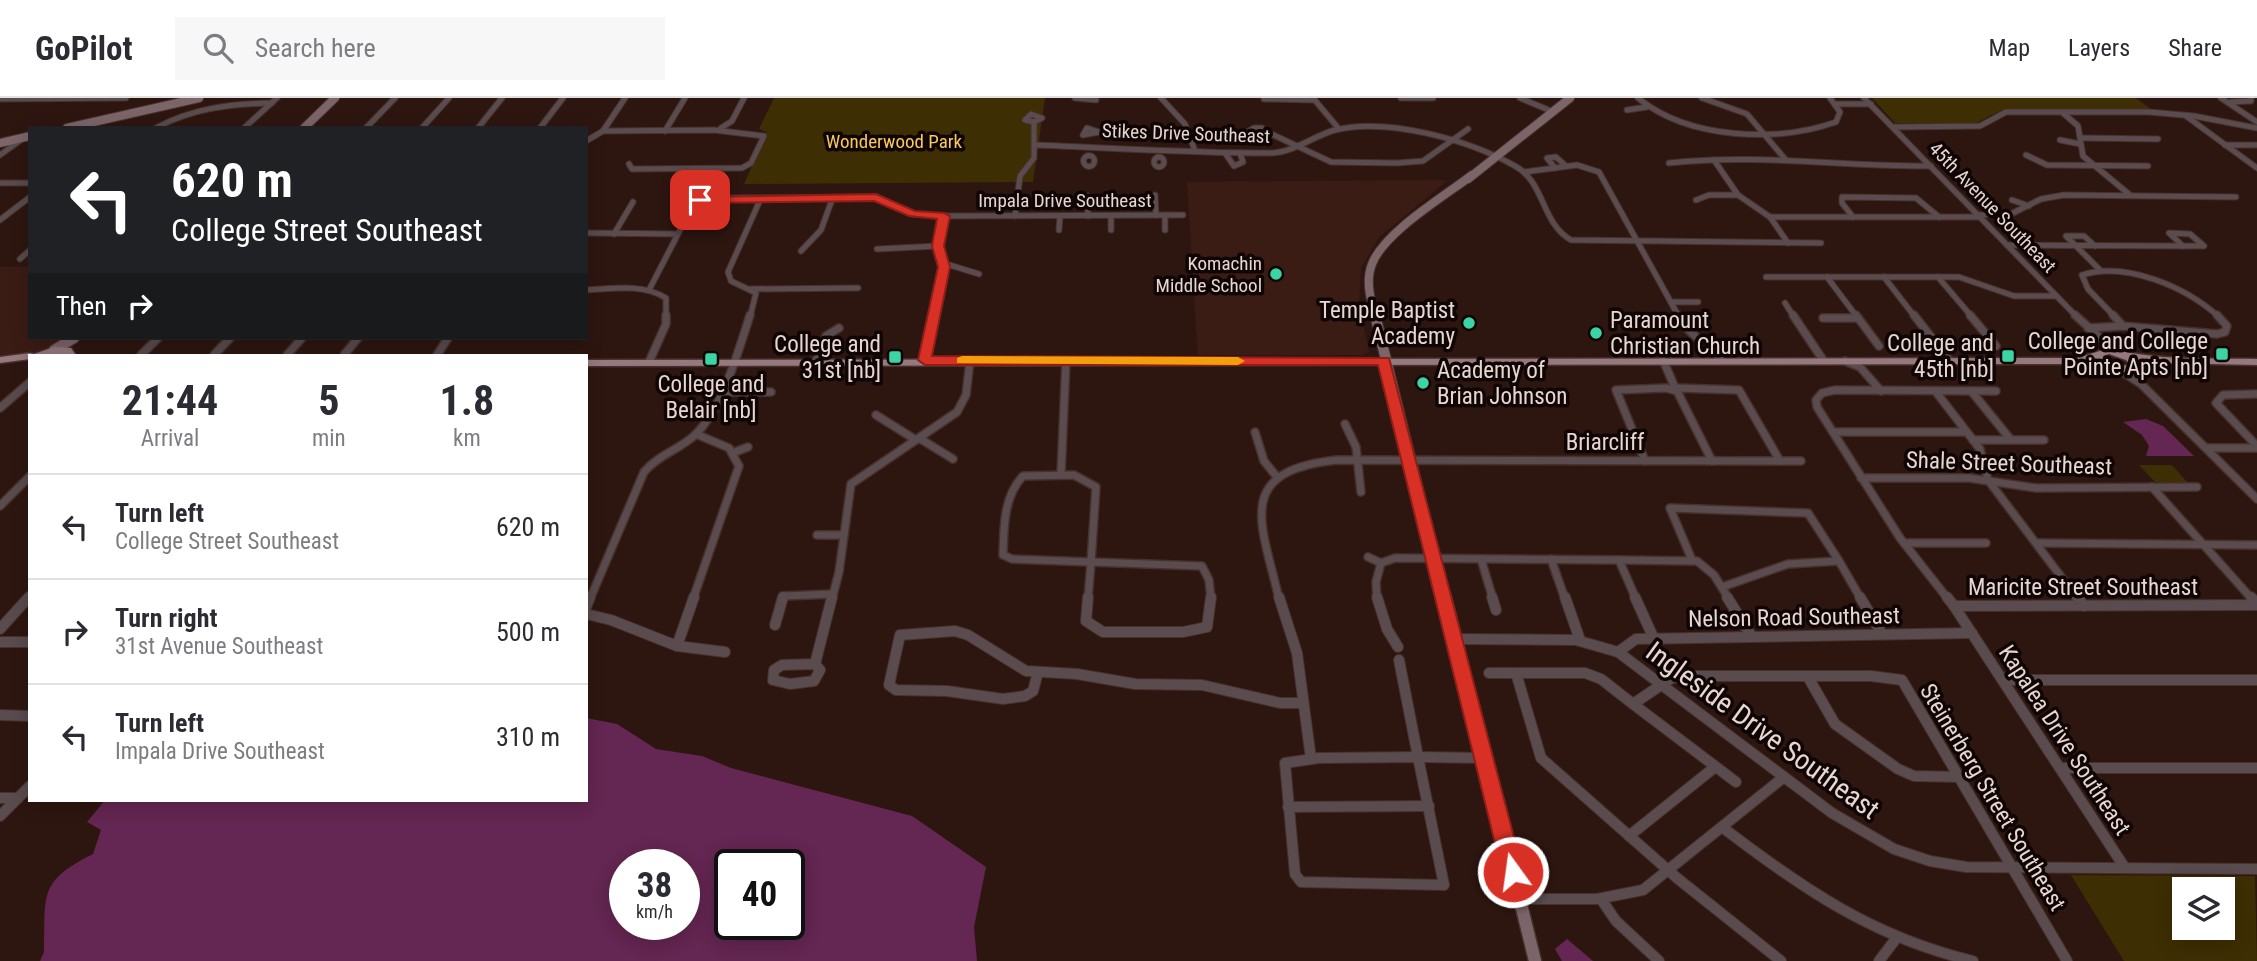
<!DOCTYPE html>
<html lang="en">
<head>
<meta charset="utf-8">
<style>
	:root { --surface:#fff; --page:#f7f7f7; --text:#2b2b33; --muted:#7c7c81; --line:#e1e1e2 }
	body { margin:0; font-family:"Roboto Condensed",sans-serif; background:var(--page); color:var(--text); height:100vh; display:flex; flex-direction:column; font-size:26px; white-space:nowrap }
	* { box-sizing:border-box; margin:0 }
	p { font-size:23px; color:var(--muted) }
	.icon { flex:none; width:38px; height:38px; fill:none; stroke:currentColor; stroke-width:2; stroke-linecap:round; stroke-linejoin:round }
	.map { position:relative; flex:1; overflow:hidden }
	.side { position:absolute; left:28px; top:256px; width:560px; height:448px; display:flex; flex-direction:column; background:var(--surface); border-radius:0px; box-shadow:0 4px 18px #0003 }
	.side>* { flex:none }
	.guide { position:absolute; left:28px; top:28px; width:560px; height:214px; border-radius:0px; box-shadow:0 4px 18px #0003; background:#202124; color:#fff; overflow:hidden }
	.buttons { position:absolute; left:2172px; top:779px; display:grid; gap:14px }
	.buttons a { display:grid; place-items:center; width:63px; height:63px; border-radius:0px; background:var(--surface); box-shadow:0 4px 18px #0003; font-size:35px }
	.speed { position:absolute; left:609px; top:751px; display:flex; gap:14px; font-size:35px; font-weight:700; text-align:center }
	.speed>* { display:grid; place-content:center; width:91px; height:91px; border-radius:50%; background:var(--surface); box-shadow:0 4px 18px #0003; line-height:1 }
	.speed small { font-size:18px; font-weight:400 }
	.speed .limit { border:4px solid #111; border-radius:10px; background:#fff; color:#111 }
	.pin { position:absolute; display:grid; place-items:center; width:60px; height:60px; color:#fff; margin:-30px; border-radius:14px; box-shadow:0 4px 10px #0006 }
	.me { position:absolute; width:77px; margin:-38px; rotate:346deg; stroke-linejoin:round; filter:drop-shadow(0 0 5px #0008) }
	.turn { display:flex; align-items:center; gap:24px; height:147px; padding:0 28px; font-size:32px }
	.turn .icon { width:91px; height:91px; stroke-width:2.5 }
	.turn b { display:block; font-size:49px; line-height:60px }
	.then { display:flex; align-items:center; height:66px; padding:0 28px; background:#0003; gap:14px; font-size:26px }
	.eta { display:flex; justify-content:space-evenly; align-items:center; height:119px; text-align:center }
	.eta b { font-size:42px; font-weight:700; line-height:49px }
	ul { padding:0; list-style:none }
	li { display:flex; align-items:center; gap:21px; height:105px; padding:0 28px; border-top:2px solid var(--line) }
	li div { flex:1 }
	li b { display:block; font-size:26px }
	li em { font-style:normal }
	header { display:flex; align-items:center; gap:42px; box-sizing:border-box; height:98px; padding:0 35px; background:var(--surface); border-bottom:2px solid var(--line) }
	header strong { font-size:33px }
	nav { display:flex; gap:38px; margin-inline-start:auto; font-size:24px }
	.search { width:490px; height:63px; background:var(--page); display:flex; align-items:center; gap:18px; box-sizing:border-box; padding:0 24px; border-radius:0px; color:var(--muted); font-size:26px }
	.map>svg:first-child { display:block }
	.built { fill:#3b1c15 }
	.green { fill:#3e2e03; fill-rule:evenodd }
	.water { fill:#642652; fill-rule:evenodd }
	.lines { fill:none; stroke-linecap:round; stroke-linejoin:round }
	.street-far2-casing { stroke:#48312b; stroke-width:7 }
	.street-far1-casing { stroke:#48312b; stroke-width:10 }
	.street-casing { stroke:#48312b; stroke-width:12 }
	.secondary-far2-casing { stroke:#48312b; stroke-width:10 }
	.secondary-far1-casing { stroke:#48312b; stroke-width:12 }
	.secondary-casing { stroke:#48312b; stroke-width:15 }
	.primary-casing { stroke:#48312b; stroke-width:3 }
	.street-far2 { stroke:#594b4e; stroke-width:5 }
	.street-far1 { stroke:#594b4e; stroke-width:7 }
	.street { stroke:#594b4e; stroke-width:10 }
	.secondary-far2 { stroke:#7b6569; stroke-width:8 }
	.secondary-far1 { stroke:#7b6569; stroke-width:10 }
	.secondary { stroke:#7b6569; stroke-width:12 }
	.primary { fill:#95797e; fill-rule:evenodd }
	.route { fill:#d93025; stroke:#8d1f18; stroke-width:2 }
	.slow { fill:#f59e0b }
	.poi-dot { fill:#3cd4a4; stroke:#0f0504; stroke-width:2.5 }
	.labels { text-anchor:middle; stroke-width:7; stroke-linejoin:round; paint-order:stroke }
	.far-street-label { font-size:19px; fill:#e7d6d1; stroke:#0f0504 }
	.far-park-label { font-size:19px; fill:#f6ca5c; stroke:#0f0504 }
	.far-poi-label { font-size:19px; fill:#e7d6d1; stroke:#0f0504; text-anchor:end }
	.poi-label { font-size:23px; fill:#e7d6d1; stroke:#0f0504; text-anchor:end }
	.street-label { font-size:23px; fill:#e7d6d1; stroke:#0f0504 }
	.near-street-label { font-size:28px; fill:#e7d6d1; stroke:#0f0504 }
</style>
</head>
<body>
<header>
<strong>GoPilot</strong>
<div class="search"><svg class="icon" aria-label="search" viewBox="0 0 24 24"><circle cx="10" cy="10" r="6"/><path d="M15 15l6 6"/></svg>Search here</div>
<nav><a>Map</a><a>Layers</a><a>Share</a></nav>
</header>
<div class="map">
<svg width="2257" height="863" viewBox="0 0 2257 863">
	<rect width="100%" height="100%" fill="#2e1610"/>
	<g class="built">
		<path d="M1448,82L1379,139L1361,170L1359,207L1369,254L1363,257H1198L1187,84Z"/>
		<path d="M0,169H30V240H70L37,254L0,259Z"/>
	</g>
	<g class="green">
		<path d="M774,0H1045L1033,84L744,86L767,34L759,31Z"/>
		<path d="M1872,0H2136L2152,12H2002L1976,25H1895Z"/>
		<path d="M2139,367H2172L2188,385L2155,384Z"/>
		<path d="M2071,777L2255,778L2257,863H2124ZM2184,791H2222V830H2184Z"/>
	</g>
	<g class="water">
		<path d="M2146,321L2163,328L2194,358H2146L2149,348L2142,337L2123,324Z"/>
		<path d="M586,620L617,626L656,651L702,658L731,670L912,718L986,769L974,829L977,863H40L44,854C46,797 37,784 93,756L101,732L87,724L105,702H586ZM625,766H684V826H625ZM789,766V826H730V766Z"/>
		<path d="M1567,841L1593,863H1562L1555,851Z"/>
	</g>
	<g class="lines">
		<g class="street-far2-casing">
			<g id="street-far2">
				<path d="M1075,0L1096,2"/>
				<path d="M1161,0L1185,26L1195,53"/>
				<path d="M1313,0L1339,31"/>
				<path d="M1401,0H1433"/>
				<path d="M1520,0L1551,13"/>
				<path d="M1638,0C1688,41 1776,45 1836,24L1840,14L1830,0"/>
				<path d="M1702,0L1747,16L1785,61"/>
				<path d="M1864,0L2077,219"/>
				<path d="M2221,0L2257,24"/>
				<path d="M0,1L126,0"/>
				<path d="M1264,1L1313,2"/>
				<path d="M2230,4L2251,3V0"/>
				<path d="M1835,6H1871"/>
				<path d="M1627,12L1647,9"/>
				<path d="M2063,15L2078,28L2083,58L2130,97"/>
				<path d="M1031,16L1042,20L1034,24L1025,22Z"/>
				<path d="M2186,18L2257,70"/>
				<path d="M1894,29L1980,28L2006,14H2149L2194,18L2257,30"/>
				<path d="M156,30C192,10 231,6 272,5"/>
				<path d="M244,30L277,0"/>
				<path d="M366,30L395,0"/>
				<path d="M422,30L449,0"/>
				<path d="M478,30L502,0"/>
				<path d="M540,30L563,0"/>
				<path d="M721,30L732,23L744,0"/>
				<path d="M1087,30L1099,34L1083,37Z"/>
				<path d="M1254,30H1262L1265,34L1252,36L1249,33Z"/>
				<path d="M603,33L714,32L764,38L751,65L742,70L632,71L629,66"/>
				<path d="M665,33L685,0"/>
				<path d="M1265,33L1331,64L1397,65L1423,63L1468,31"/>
				<path d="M2081,40L2158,41"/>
				<path d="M2060,42L2080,46"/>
				<path d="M586,43L603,33L625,0"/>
				<path d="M1036,47C1114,50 1192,55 1270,55C1293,55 1313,38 1335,32C1387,19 1469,42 1515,68C1545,84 1541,125 1571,142L1821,145"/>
				<path d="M2225,47H2257"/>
				<path d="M1225,55L1234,68L1243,64L1240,55"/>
				<path d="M0,57L25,39"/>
				<path d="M2026,57L2047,67L2148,68"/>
				<circle cx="1089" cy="63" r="5.5"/>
				<circle cx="1159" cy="64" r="5"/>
				<path d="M1714,62L1738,97L1770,119L1788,145"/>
				<path d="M1669,65C1756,55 1844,69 1931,68"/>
				<path d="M1555,70L1547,60L1556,59L1566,68"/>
				<path d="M1524,74L1577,67L1599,74L1679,219"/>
				<path d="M0,85H30"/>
				<path d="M1155,97L1156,117"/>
				<path d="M1088,98V118"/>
				<path d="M1696,102L1709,97H1738"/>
				<path d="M2012,102L2029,108"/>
				<path d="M1165,117V132"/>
				<path d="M1977,117L2011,116L2041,101L2064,97L2236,99"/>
				<path d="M1015,118L1020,78L1034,60V24"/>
				<path d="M1111,118V132"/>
				<path d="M1770,119H1979"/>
				<path d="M1853,119L1842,105V99L1916,100L1939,119"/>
				<path d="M0,122L30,99"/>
				<path d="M1059,132L1060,118"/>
				<path d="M586,135L678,136"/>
				<path d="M2169,135L2190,136L2204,148H2183Z"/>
				<path d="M614,136L633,104"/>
				<path d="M2007,147L2183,148"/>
				<path d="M2095,148L2084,138H2066L2100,172"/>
				<path d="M877,151L938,148"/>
				<path d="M801,153L821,132L833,99"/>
				<path d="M20,161L30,152"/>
				<path d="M943,165L979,176"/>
				<path d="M1766,179H1959L2014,198H2056"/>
				<path d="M1827,179L1857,219"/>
				<path d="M1884,179L1915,219"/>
				<path d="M1938,179L1972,219"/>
				<path d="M750,191L858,190"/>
				<path d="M586,192C613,191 642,185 666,200V219"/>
				<path d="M649,192L692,109L700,102L711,100L876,99L913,116L939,118L1183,117"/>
				<path d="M1671,204H1698"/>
				<path d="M1785,205L1794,219"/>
				<path d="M750,219L756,195L731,183L728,174L761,100"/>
				<path d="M934,219L944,169L938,148L944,118"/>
				<path d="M2115,219L2088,191L2082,177C2126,163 2186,189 2219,219"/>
			</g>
		</g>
		<g class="street-far1-casing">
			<g id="street-far1">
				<path d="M1678,217L1684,228L1722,262"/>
				<path d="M1793,217L1823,262"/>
				<path d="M1856,217L1879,248"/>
				<path d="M1914,217L1949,262"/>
				<path d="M1970,217L1996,248"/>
				<path d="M2075,217L2116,254"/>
				<path d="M2113,217L2123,228"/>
				<path d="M1823,220H1858"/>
				<path d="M2123,228L2217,236L2225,234L2227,228L2217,217"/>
				<path d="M2088,230L2123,228"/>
				<path d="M141,257L158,240"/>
				<path d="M214,257L230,240"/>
				<path d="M287,257L302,240"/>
				<path d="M344,257L358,240"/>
				<path d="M437,257L448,240"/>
				<path d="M1663,262L1676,292"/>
				<path d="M816,263L826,238L839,230"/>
				<path d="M925,263L934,217"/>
				<path d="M1845,263L1860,269L1881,293"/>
				<path d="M649,264L666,226V217"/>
				<path d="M2120,272L2141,286L2257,401"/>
				<path d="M1676,290L1739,292L1780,363"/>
				<path d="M719,294H771"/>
				<path d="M1936,294L1980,351L1988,382L2078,501"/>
				<path d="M1972,294L2011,342"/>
				<path d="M2257,296L2223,297L2216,305L2257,348"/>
				<path d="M0,310L30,284"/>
				<path d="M876,317L916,342"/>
				<path d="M1345,326L1356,349L1361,394"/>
				<path d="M1255,334L1264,363L1277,379"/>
				<path d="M1833,334H1966"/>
				<path d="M919,340L953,361"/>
				<path d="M1973,342H2044"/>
				<path d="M2207,350H2257"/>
				<path d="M735,354L748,349"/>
				<path d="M1645,363L1616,292L1666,290L1677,293L1712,363"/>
				<path d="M1061,376L1066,263"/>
				<path d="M1074,377L1096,389L1091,464L1012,461L1003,457C1004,430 1003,399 1023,378Z"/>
				<path d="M1861,380H1969L2036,390L2197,389"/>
				<path d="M2152,389L2252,501"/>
				<path d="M0,408L30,378"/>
				<path d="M817,437H844"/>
				<path d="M1904,445H1986"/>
				<path d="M2036,445L2257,447"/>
				<path d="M1368,459L1381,465"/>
				<path d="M1481,461L1493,501"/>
				<path d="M1551,461L1565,501"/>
				<path d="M1619,462L1697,463L1714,477L1729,501"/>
				<path d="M1692,462L1670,410L1808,415L1839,463"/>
				<path d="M1722,489L1788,466L1839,463L1861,501"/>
				<path d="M28,501L30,498"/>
				<path d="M590,501L644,374C659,356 681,351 696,336C722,310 739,252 750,217"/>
				<path d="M693,501L739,368L729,350L696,336"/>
				<path d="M782,501L783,498L833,496"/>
				<path d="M832,501L839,474L851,386L957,314L966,297L970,263"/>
				<path d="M1088,501L1091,464L1202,468L1209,482L1211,501"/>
				<path d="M1279,501C1262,426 1232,373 1337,362L1801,363"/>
				<path d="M1377,501L1376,484L1381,465L1395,460L1619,462L1636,501"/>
				<path d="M1948,501L1900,440L1817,309L1816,302L1822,295L1835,292L1996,293"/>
			</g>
		</g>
		<g class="street-casing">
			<g id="street">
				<path d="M1088,499L1086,523L1103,534H1183L1207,529L1211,499"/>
				<path d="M1279,499L1297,555L1311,661"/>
				<path d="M1377,499L1387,531L1398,549"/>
				<path d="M1492,499L1496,512"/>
				<path d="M1565,499L1580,542"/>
				<path d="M1635,499L1654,541"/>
				<path d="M1727,499L1752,539"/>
				<path d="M1860,499L1882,536"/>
				<path d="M1947,499L1954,508L2257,507"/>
				<path d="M2077,499L2084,508"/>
				<path d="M2251,499L2257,506"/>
				<path d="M1954,508L2125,770"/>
				<path d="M586,509L590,499"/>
				<path d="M586,516L611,522L677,548L725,554"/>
				<path d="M775,527L783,499"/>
				<path d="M0,531L29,499"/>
				<path d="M1455,541L1576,542L1618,554L1636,541L1972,535"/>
				<path d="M0,544H30"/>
				<path d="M677,548L694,499"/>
				<path d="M1618,554L1832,715L1894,751L1930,763L1966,769L2257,771"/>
				<path d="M1399,562L1418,659"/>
				<path d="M815,566L832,499"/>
				<path d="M815,566L820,572L814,583L790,586L773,582L774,572L782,567Z"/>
				<path d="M1038,574L1033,593L1025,598L1003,601L947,593L896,592L889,587L900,537L955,533L968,537L1026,573L1077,576L1135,586L1202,587L1280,605H1303"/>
				<path d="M1489,575H1585L1601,581L1633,606L1670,581L1681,578H1871L1902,582L2067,863"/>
				<path d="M1516,575L1541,660L1677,780L1781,863"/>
				<path d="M1808,579L1835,626L1898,671L1914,678L1960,679"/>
				<path d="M2003,582H2257"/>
				<path d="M1633,606L1736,684"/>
				<path d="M0,617L30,618"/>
				<path d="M1418,659L1484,660"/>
				<path d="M1418,659L1444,787L1301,784L1295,776L1285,665L1319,660Z"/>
				<path d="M2060,670H2257"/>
				<path d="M0,700H18"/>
				<path d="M1288,709L1429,708"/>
				<path d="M0,718L30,688"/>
				<path d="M1722,729C1803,791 1873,839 1973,863"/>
				<path d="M1629,738L1715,669"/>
				<path d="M1519,801H1597L1643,792L1784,679"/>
				<path d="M1601,801L1616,823L1659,863"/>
				<path d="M1879,863L1895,842"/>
			</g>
		</g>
		<g class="secondary-far2-casing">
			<g id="secondary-far2">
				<path d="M67,30L199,0"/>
				<path d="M304,30L335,0"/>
				<path d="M0,45L30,38"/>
				<path d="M1468,81L1570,0"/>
				<path d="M1375,219C1371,203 1365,183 1372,166C1384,134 1445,98 1472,77"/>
			</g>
		</g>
		<g class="secondary-far1-casing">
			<g id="secondary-far1">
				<path d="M1375,217L1445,501"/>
				<path d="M54,252L74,240"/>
			</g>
		</g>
		<g class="secondary-casing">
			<path id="secondary" d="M1445,499L1535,863"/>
		</g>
		<g class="primary-casing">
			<g id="primary">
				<path d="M54,249L71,250L75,256L30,257V261L0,265V259L30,255L34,256Z"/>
				<path d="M2109,250C2156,263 2208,260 2257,261V267L2164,265L2137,262L2138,265H2146L2147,267C2132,278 2107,278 2095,261L2062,266L586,268V262L2062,260L2084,258ZM2109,256L2126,262L2130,267C2118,269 2111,268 2103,258Z"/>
			</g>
		</g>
		<use href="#street-far2" class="street-far2"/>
		<use href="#street-far1" class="street-far1"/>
		<use href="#street" class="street"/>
		<use href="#secondary-far2" class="secondary-far2"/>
		<use href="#secondary-far1" class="secondary-far1"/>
		<use href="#secondary" class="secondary"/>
		<use href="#primary" class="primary"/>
	</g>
	<path class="route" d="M876,96L915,113L944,115L950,118L944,148L950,169L932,258L1389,260L1523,774L1520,781L1513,784L1505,781L1502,774L1378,267H925L918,262L938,169L932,148L937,121L909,118L874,103L700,105L694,102L700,99Z"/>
	<path class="slow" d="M962,258L1238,259L1245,263L1238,267L957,265V260Z"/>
	<g class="poi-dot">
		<circle cx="1276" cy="176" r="7"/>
		<circle cx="1469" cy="225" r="7"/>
		<circle cx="1596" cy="235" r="7"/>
		<rect x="2215" y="249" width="14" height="14" rx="3.5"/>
		<rect x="2001" y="251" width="14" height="14" rx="3.5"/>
		<rect x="888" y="252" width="14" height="14" rx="3.5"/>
		<rect x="704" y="254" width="14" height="14" rx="3.5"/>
		<circle cx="1423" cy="285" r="7"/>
	</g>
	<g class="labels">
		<g class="far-street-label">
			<text transform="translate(1186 35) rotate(2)" y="7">Stikes Drive Southeast</text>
			<text x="1065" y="109">Impala Drive Southeast</text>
			<text transform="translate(1993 109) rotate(46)" y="7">45th Avenue Southeast</text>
		</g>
		<g class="far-park-label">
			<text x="894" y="50">Wonderwood Park</text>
		</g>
		<g class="far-poi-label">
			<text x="1262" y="172">Komachin<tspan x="1262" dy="22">Middle School</tspan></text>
		</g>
		<g class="poi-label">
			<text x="1455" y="220">Temple Baptist<tspan x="1455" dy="26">Academy</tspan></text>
			<text x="1610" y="230" text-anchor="start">Paramount<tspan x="1610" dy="26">Christian Church</tspan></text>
			<text x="2208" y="251">College and College<tspan x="2208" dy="26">Pointe Apts [nb]</tspan></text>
			<text x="1994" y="253">College and<tspan x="1994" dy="26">45th [nb]</tspan></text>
			<text x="881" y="254">College and<tspan x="881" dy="26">31st [nb]</tspan></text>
			<text x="1437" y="280" text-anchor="start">Academy of<tspan x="1437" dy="26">Brian Johnson</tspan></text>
			<text x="711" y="294" text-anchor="middle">College and<tspan x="711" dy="26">Belair [nb]</tspan></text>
		</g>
		<g class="street-label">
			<text x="1605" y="352">Briarcliff</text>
			<text transform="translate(2009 365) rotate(2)" y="8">Shale Street Southeast</text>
			<text x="2083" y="497">Maricite Street Southeast</text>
			<text transform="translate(1794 519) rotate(-1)" y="8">Nelson Road Southeast</text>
			<text transform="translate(2065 642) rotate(57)" y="8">Kapalea Drive Southeast</text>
			<text transform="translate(1993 699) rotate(59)" y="8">Steinerberg Street Southeast</text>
		</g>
		<g class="near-street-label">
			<text transform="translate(1763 632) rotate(36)" y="10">Ingleside Drive Southeast</text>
		</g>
	</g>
</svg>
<div class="buttons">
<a><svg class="icon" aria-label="layers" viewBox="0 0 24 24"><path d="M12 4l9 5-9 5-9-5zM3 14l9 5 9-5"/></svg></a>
</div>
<div class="speed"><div>38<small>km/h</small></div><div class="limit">40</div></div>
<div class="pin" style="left:700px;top:102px;background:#d93025"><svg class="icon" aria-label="arrive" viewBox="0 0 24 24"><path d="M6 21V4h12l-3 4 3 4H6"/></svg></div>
<svg class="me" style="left:1513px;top:774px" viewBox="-20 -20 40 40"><circle r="17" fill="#d93025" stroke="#fff" stroke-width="3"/><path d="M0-11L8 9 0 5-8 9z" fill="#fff"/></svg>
<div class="guide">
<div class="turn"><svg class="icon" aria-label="left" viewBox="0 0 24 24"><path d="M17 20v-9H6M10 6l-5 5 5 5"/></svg><div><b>620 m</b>College Street Southeast</div></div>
<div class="then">Then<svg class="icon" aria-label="right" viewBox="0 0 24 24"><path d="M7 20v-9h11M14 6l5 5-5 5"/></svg></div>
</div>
<section class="side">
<div class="eta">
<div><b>21:44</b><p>Arrival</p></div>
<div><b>5</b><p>min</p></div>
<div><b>1.8</b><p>km</p></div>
</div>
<ul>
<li><svg class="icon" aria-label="left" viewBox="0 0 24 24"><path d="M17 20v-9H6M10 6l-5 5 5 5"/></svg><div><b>Turn left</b><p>College Street Southeast</p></div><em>620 m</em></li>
<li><svg class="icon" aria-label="right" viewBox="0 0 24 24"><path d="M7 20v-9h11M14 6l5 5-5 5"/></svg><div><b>Turn right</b><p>31st Avenue Southeast</p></div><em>500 m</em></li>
<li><svg class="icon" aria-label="left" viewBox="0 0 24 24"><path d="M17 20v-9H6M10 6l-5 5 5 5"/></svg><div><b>Turn left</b><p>Impala Drive Southeast</p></div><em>310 m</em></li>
</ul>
</section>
</div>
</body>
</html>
